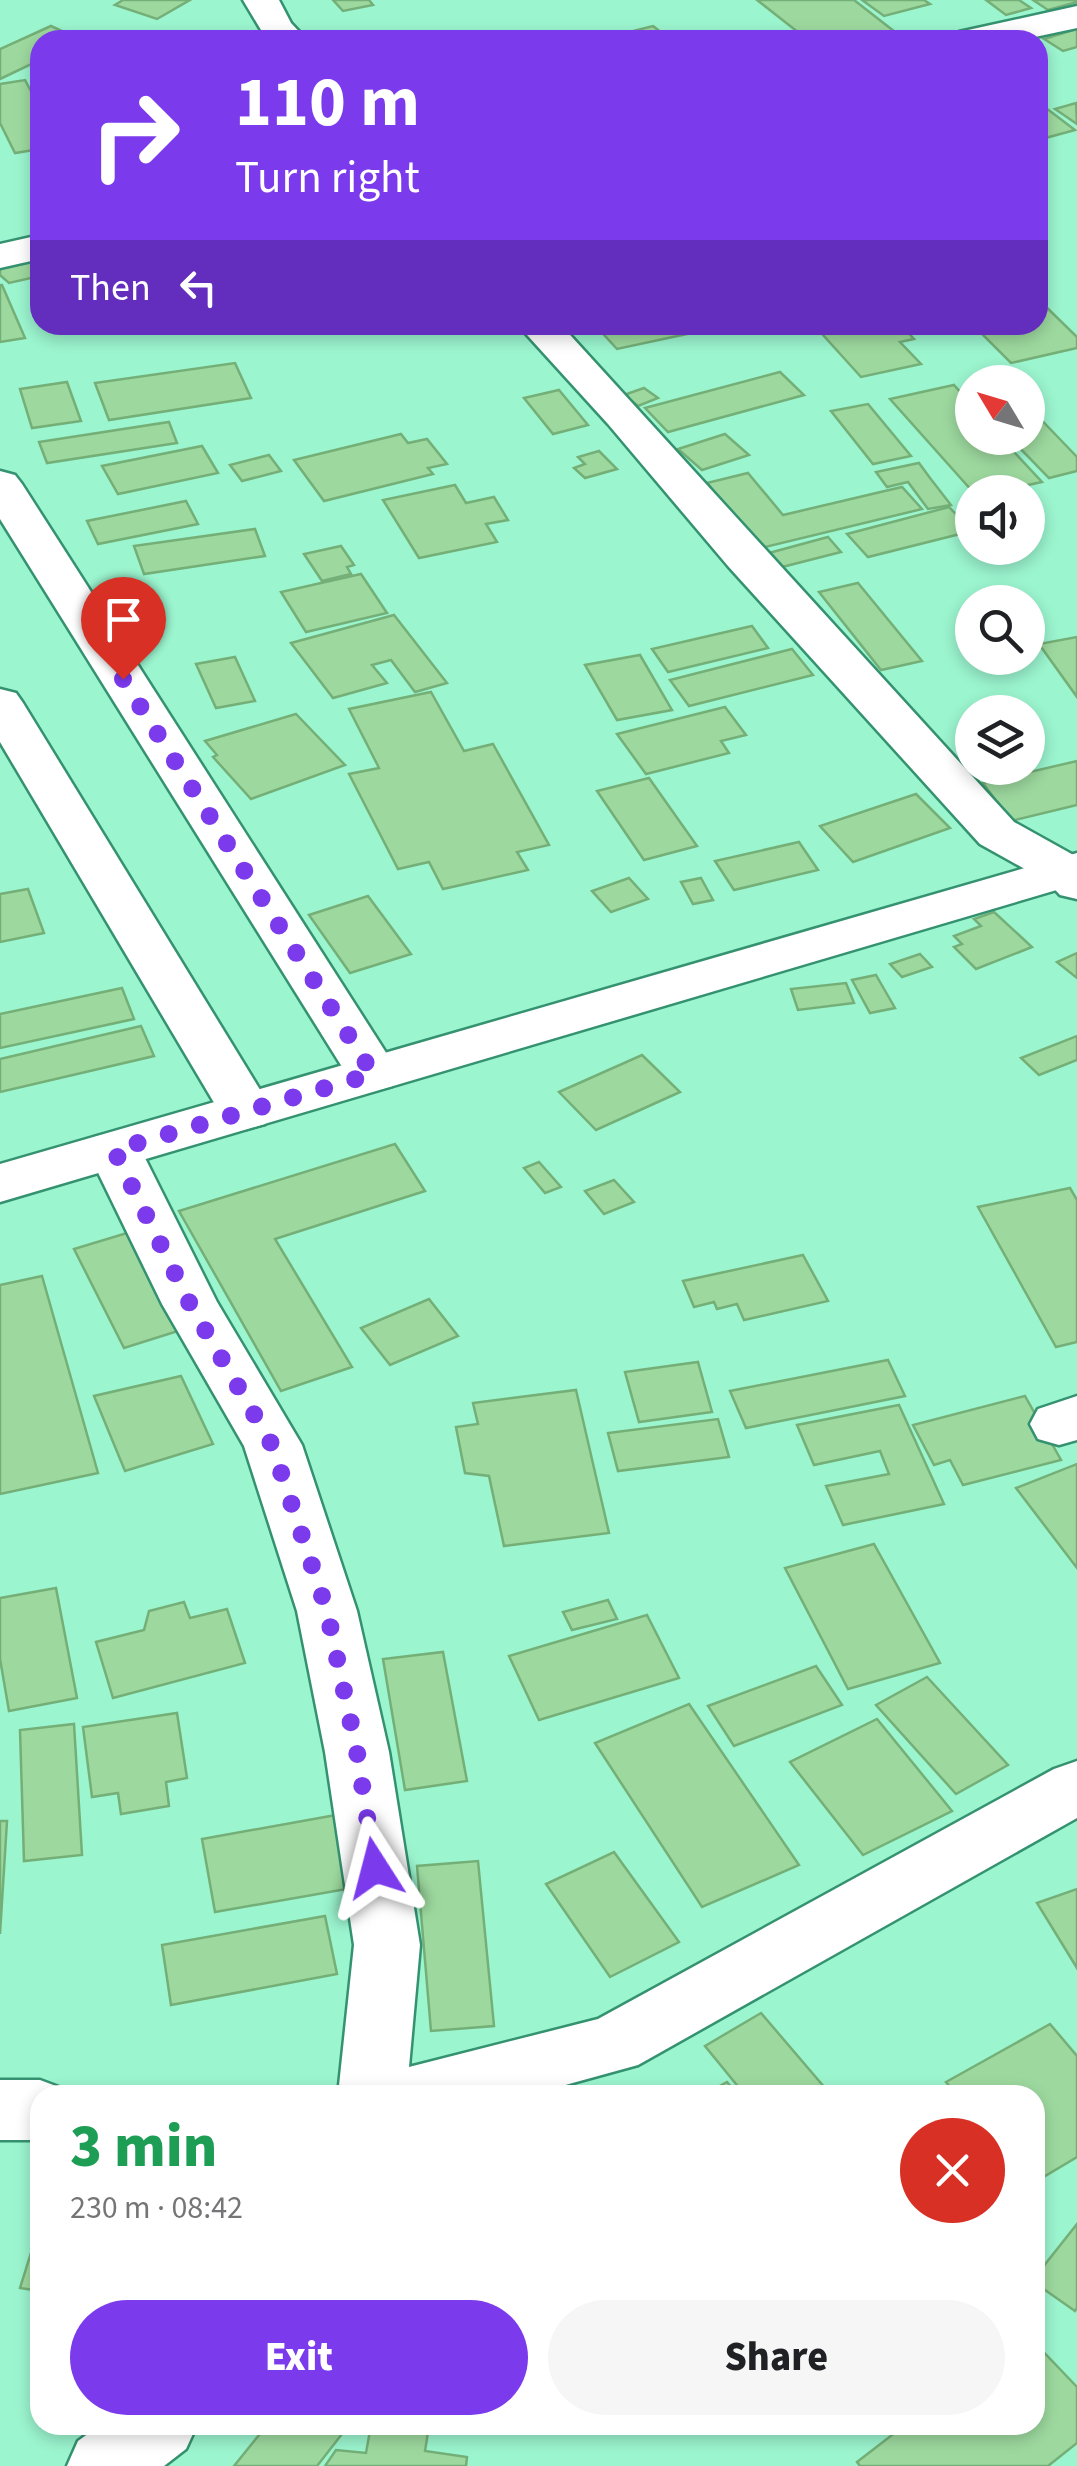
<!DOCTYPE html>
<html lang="en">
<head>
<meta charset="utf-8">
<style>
	:root { --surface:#fff; --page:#f6f6f6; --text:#202124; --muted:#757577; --accent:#7c3aed }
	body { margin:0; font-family:"Source Sans 3",sans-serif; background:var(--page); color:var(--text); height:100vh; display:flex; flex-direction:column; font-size:38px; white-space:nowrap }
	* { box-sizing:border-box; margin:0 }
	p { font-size:32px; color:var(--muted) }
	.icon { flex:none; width:55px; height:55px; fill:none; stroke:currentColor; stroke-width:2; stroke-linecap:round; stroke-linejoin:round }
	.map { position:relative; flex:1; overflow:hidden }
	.details { position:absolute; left:30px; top:2085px; width:1015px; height:350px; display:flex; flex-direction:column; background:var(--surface); border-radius:30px; box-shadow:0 5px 15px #0003 }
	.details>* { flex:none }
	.hud { position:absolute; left:30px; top:30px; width:1018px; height:305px; border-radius:30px; box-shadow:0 5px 15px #0003; background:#7c3aed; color:#fff; overflow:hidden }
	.needle { width:65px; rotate:308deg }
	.controls { position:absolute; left:955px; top:365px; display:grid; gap:20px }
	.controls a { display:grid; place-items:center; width:90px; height:90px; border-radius:50%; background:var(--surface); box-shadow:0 5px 15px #0003; font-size:50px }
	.pin { position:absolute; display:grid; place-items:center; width:85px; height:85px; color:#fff; margin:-102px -42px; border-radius:50% 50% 50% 0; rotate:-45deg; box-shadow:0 0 10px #0007 }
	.pin .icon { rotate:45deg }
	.me { position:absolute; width:110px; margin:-55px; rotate:351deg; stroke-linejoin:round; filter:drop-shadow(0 0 8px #0008) }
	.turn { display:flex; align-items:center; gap:35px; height:210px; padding:0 40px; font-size:45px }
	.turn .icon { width:130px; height:130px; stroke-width:2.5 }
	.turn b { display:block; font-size:70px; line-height:85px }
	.then { display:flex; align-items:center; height:95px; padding:0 40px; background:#0003; gap:20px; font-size:38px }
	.round { display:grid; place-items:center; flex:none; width:105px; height:105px; border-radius:52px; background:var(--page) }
	.headline { display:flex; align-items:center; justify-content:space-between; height:170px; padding:0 40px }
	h1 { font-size:60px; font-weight:800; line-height:75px; color:#1e9e55 }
	.primary-button { display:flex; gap:20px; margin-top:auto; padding:20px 40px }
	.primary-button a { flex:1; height:115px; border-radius:60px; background:var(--accent); color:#fff; font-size:40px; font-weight:800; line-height:115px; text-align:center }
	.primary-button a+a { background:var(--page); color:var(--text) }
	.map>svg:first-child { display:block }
	.building { fill:#9dd99f; stroke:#74af77; stroke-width:2.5 }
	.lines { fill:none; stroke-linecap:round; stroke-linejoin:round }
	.minor-casing { stroke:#359270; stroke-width:5 }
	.tertiary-casing { stroke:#359270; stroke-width:5 }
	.minor { fill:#fff; fill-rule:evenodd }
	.tertiary { fill:#fff; fill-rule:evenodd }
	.route { stroke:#7c3aed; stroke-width:18; stroke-dasharray:0 32.4 }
</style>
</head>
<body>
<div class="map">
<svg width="1077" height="2466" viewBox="0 0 1077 2466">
	<rect width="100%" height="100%" fill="#9bf5cf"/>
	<g class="building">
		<path d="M123,0H190L157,19L115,5Z"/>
		<path d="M333,0H369L373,5L343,11Z"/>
		<path d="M757,0H854L895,32L861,40H808Z"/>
		<path d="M862,0H924L930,4L884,16Z"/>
		<path d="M986,0H1019L1031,8L1006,15Z"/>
		<path d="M1033,0H1077V2L1048,10Z"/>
		<path d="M51,26L81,40H40V60L0,79V49Z"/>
		<path d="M653,26L671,40L609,37Z"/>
		<path d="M1077,29V47L1063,51L1044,39Z"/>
		<path d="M25,80L40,108V149L15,153L0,123V84Z"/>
		<path d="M1038,102L1075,130L1038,140Z"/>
		<path d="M1076,103L1077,124L1055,109Z"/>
		<path d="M40,252V276L9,283L0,275V261Z"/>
		<path d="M0,285H2L25,338L0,342Z"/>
		<path d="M1038,299L1077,337V348L1011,363L973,325H1038Z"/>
		<path d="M595,325H729L617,349Z"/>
		<path d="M814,325H901L914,339L900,342L921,364L861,377Z"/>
		<path d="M235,363L251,398L109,420L95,383Z"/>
		<path d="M780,372L804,395L668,432L645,408Z"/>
		<path d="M67,382L81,421L32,428L20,389Z"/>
		<path d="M954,385L972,405V438H1001L1042,482L996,492H973L890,399Z"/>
		<path d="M644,388L658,398L638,406L624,395Z"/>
		<path d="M559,390L588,425L553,434L524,398Z"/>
		<path d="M868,404L911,456L873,464L831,411Z"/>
		<path d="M1028,406L1077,457V471L1049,478L1010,438H1028Z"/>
		<path d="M169,422L177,443L47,463L39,442Z"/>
		<path d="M401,434L408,443L427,439L447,464L428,468L433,474L324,501L294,460Z"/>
		<path d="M725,434L749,455L702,470L678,449Z"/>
		<path d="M202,446L218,473L118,494L102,466Z"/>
		<path d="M599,451L617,469L585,478L574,468L585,464L578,457Z"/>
		<path d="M269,455L281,471L242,481L230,465Z"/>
		<path d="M919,463L930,478L951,505L928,509L908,482L887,487L876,472Z"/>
		<path d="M748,473L783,515L902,487L922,509L761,548L707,483Z"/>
		<path d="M455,485L466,503L494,497L508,520L486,524L497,542L419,558L383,500Z"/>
		<path d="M186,501L198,524L98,544L87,521Z"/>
		<path d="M949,507L972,531L868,557L847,534Z"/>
		<path d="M255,529L265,556L144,574L134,546Z"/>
		<path d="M828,537L841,552L782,567L769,553Z"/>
		<path d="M341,546L354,565L347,567L351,574L322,581L304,554Z"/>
		<path d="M361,574L387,613L306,632L281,592Z"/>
		<path d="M858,583L922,661L881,670L819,592Z"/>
		<path d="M394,615L447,683L415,692L391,660L372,665L387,683L333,698L291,643Z"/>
		<path d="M752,626L768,648L668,672L652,649Z"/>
		<path d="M1077,637V697L1039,644Z"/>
		<path d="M792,649L813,675L689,706L670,680Z"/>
		<path d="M640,655L672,710L617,720L585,665Z"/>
		<path d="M235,657L255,701L216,708L196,664Z"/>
		<path d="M431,692L464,751L493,744L549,845L517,852L528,870L443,889L429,862L398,869L349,774L379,768L349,709Z"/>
		<path d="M725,707L746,735L721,741L729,753L646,774L617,734Z"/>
		<path d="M296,714L345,765L251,799L213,757L217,755L205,741Z"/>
		<path d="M1077,761V805L1011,821L983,783Z"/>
		<path d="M649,778L697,846L644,860L597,791Z"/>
		<path d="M916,794L950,828L853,862L820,826Z"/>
		<path d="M799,842L818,870L734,890L715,861Z"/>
		<path d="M629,878L648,899L611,912L592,891Z"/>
		<path d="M701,878L713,900L693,904L681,882Z"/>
		<path d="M28,889L44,933L0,942V894Z"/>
		<path d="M368,896L411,954L350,973L309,915Z"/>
		<path d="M994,912L1032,947L976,969L954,947L962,944L954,936L981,926L974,919Z"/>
		<path d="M1077,953V978L1057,962Z"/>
		<path d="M920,954L932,967L902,977L890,964Z"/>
		<path d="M876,975L895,1008L870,1013L852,980Z"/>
		<path d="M846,983L854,1003L798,1010L791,989Z"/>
		<path d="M122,988L134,1019L0,1048V1014Z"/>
		<path d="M141,1026L154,1056L0,1092V1059Z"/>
		<path d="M1077,1036V1060L1039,1075L1021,1058Z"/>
		<path d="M642,1055L680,1092L596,1130L559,1092Z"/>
		<path d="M395,1144L425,1191L275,1239L352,1367L281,1391L179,1211Z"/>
		<path d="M539,1162L561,1187L545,1193L524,1168Z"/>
		<path d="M614,1180L634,1202L604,1214L585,1191Z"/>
		<path d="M1070,1188L1077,1200V1342L1056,1347L978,1207Z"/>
		<path d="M127,1233L178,1331L124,1348L74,1249Z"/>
		<path d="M803,1255L828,1301L744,1320L737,1304L717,1309L714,1302L694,1307L683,1281Z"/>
		<path d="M42,1276L98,1473L0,1494V1285Z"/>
		<path d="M429,1299L458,1336L390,1365L361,1328Z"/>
		<path d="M888,1360L905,1396L746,1428L730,1391Z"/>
		<path d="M698,1362L712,1412L639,1422L625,1372Z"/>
		<path d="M181,1376L213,1444L125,1471L94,1396Z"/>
		<path d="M576,1390L609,1533L504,1546L489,1476L465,1473L456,1427L478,1424L473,1403Z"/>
		<path d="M1025,1396L1061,1460L963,1485L950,1460L934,1465L913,1425Z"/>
		<path d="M899,1405L944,1504L843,1525L826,1486L889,1474L880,1451L814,1465L797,1425Z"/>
		<path d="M718,1419L729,1457L618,1471L608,1433Z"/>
		<path d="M1077,1464V1568L1016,1488Z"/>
		<path d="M874,1544L940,1663L848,1689L785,1568Z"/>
		<path d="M56,1588L77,1698L9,1711L0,1659V1598Z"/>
		<path d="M608,1600L617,1619L572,1630L563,1612Z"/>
		<path d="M184,1602L190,1618L227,1609L245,1663L113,1698L96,1642L144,1630L149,1611Z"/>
		<path d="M647,1615L679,1678L539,1720L509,1656Z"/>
		<path d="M443,1652L467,1781L405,1790L383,1659Z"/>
		<path d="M816,1666L842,1705L734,1746L708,1706Z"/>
		<path d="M927,1677L1008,1765L956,1794L876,1705Z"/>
		<path d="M689,1704L799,1865L702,1907L595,1743Z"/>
		<path d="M177,1713L187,1778L166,1782L169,1806L121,1814L118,1793L92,1797L83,1727Z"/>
		<path d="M877,1719L952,1811L863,1855L790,1762Z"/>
		<path d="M74,1724L82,1855L24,1861L20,1730Z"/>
		<path d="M336,1815L352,1888L215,1912L202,1839Z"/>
		<path d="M0,1821H7L0,1934Z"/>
		<path d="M614,1852L679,1942L610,1977L546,1884Z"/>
		<path d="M478,1861L494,2026L431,2031L417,1866Z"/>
		<path d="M1077,1889V1968L1037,1903Z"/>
		<path d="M325,1916L337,1974L171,2005L162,1945Z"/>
		<path d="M761,2013L831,2095H745L705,2046Z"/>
		<path d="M1050,2024L1077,2056V2157L1035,2182V2095H957L946,2082Z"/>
		<path d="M727,2082L738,2095H703Z"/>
		<path d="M40,2224V2291L20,2288Z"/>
		<path d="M1077,2224V2308L1075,2311L1035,2283V2277Z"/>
		<path d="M1035,2343L1077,2387V2443L1048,2466H860L857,2462L905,2425H1035Z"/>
		<path d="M267,2425H349L317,2466H234Z"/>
		<path d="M371,2425L429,2426L425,2451L467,2457L466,2466H325L336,2450L366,2453Z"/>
	</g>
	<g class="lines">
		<g class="minor-casing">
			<g id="minor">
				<path d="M243,0H279L291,23L307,40H267Z"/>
				<path d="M1077,6V28L1021,40H954L959,32Z"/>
				<path d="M40,235V259L0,268V244Z"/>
				<path d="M518,325H561L1014,822L1077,857V899L1060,895L1048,882L980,844L728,566L608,424Z"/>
				<path d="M0,471L15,475L22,484L392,1062L399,1074L392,1086L373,1091L354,1086L0,519Z"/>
				<path d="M0,689L16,693L23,703L273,1111L265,1124L246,1129L227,1124L219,1111L0,742Z"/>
				<path d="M114,1132L133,1137L141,1150L217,1302L302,1445L357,1611L389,1752L420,1945L409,2067L598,2019L1054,1769L1077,1761V1818L638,2065L529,2095H338L354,1945L325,1752L297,1611L244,1446L162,1304L87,1150L95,1137Z"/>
				<path d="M1077,1396V1440L1059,1445L1038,1439L1030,1424L1038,1409Z"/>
				<path d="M0,2080H40L64,2089L67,2095H40V2140H0Z"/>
				<path d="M100,2425H197L186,2449L164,2466H67L78,2441Z"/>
			</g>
		</g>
		<g class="tertiary-casing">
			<path id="tertiary" d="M1077,853V884L0,1202V1164Z"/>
		</g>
		<use href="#minor" class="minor"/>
		<use href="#tertiary" class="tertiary"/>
	</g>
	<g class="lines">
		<path class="route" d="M123,679L373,1074L114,1150L190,1304L272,1445L327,1611L357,1752L375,1868"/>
	</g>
</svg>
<div class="controls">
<a><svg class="needle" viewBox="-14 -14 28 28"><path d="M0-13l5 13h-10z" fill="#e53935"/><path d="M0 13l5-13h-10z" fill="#757577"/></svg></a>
<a><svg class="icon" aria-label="sound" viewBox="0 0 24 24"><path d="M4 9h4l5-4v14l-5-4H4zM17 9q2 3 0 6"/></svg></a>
<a><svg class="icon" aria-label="search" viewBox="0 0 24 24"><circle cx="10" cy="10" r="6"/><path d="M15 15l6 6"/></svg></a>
<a><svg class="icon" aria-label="layers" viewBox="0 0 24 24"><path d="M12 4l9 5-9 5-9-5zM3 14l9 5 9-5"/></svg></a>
</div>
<div class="pin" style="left:123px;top:679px;background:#d93025"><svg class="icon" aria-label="arrive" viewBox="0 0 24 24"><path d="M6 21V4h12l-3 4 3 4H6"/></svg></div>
<svg class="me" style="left:375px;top:1868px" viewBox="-20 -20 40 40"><path d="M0-17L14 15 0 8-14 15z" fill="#7c3aed" stroke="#fff" stroke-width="4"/></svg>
<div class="hud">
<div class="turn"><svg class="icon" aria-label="right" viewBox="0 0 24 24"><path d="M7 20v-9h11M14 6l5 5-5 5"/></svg><div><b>110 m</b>Turn right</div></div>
<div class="then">Then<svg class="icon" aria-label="left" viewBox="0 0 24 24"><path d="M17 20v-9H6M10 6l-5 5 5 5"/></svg></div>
</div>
<section class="details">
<div class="headline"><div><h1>3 min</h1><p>230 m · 08:42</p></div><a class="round" style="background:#d93025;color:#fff"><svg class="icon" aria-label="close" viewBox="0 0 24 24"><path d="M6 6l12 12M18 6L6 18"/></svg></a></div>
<div class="primary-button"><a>Exit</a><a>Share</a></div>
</section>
</div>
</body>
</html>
